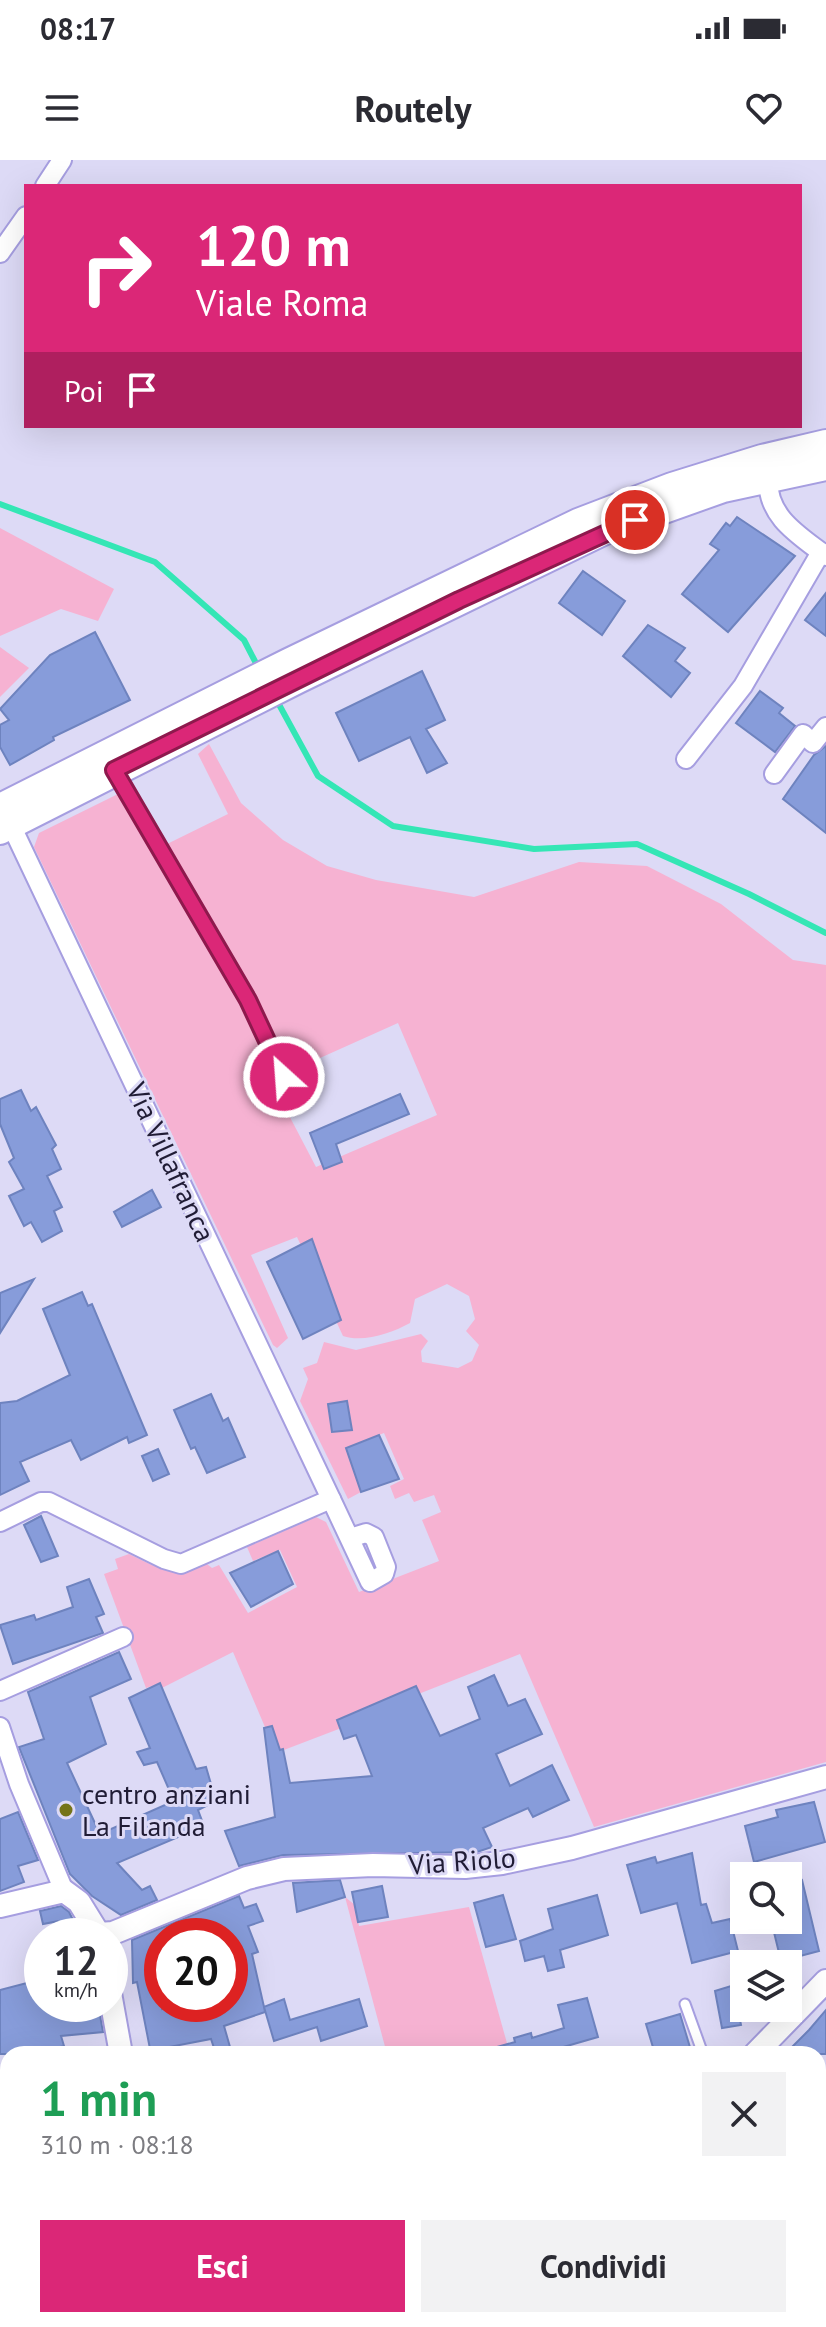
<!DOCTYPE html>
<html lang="it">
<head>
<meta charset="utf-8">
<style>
	:root { --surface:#fff; --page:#f2f2f3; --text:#2b2b33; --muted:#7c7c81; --accent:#db2777 }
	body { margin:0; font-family:"PT Sans",sans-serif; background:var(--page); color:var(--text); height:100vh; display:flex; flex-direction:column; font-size:30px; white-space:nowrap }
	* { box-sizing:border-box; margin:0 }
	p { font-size:26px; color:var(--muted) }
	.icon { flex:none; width:44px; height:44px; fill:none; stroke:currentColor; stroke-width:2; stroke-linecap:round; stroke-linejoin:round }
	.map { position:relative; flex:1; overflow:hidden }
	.side { position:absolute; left:0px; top:1886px; width:826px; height:282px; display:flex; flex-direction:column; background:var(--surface); border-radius:24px 24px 0 0; box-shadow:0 8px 32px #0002 }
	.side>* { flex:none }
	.guide { position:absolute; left:24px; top:24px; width:778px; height:244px; border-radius:0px; box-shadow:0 8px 32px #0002; background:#db2777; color:#fff; overflow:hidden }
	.fabs { position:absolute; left:730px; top:1702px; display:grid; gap:16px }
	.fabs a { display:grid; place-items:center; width:72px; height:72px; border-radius:0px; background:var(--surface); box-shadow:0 8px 32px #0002; font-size:40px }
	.speed { position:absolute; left:24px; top:1758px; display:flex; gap:16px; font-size:40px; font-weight:700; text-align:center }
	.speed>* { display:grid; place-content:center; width:104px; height:104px; border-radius:50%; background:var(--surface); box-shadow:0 8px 32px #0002; line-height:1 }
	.speed small { font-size:20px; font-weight:400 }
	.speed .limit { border:12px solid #d22; background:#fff; color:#111 }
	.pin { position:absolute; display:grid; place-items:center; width:68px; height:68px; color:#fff; margin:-34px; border:4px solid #fff; border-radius:50%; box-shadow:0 2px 8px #0007 }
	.me { position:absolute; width:88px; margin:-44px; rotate:334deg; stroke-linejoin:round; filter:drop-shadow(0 0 6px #0008) }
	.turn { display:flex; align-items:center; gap:28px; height:168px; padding:0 40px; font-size:36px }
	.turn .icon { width:104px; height:104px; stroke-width:2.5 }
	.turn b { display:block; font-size:56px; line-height:68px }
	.then { display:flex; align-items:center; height:76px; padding:0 40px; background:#0003; gap:16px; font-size:30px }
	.round { display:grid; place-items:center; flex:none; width:84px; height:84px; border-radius:0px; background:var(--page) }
	.summary { display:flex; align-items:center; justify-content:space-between; height:136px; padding:0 40px }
	h1 { font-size:48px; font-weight:700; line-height:60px; color:#1e9e55 }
	.cta { display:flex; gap:16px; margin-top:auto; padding:16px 40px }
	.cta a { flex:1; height:92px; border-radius:0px; background:var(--accent); color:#fff; font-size:32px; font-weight:700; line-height:92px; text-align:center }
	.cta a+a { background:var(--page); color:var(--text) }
	.status { display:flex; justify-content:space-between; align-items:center; height:56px; padding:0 40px; background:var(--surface); direction:ltr }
	.status svg { height:22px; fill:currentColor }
	header { display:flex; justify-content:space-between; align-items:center; height:104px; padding:0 40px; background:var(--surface); font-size:36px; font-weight:700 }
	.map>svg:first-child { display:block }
	.green { fill:#f6b2d2 }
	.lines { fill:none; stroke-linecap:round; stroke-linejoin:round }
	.stream { stroke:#34e6b5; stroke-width:6 }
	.building { fill:#879cda; stroke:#6e83bf; stroke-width:2; fill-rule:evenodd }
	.service-casing { stroke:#a69ee0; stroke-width:13 }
	.minor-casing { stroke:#a69ee0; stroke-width:22 }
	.tertiary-casing { stroke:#a69ee0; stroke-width:26 }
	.secondary-casing { stroke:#a69ee0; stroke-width:30 }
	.service { stroke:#fff; stroke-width:9 }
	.minor { stroke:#fff; stroke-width:18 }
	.tertiary { stroke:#fff; stroke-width:22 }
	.secondary { stroke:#fff; stroke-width:26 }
	.route-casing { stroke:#8e194d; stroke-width:20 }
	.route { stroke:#db2777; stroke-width:14 }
	.poi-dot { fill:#757419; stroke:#dddaf6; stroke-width:3 }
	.labels { text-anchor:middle; stroke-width:6; stroke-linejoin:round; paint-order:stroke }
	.street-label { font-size:28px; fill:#201c35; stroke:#dddaf6 }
	.poi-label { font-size:28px; fill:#201c35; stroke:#dddaf6; text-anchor:start }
</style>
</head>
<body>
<div class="status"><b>08:17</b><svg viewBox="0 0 49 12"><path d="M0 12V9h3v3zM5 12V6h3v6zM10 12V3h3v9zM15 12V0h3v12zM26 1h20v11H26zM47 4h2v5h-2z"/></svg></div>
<header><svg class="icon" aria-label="menu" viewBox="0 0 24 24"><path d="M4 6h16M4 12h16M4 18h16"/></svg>Routely<svg class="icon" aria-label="heart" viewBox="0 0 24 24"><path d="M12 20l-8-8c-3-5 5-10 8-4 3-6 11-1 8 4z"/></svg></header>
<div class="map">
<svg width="826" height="2167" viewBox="0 0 826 2167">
	<rect width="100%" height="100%" fill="#dddaf6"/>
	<g class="green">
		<path d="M0,368L114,429L98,461L61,449L0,476Z"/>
		<path d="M0,487L29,508L0,537Z"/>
		<path d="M209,584L241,643L283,680L327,706L376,720L474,737L579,702L647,706L721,744L793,800L826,805V1602L594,1667L520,1494L421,1533L412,1541L276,1593L233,1492L158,1530L155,1525L146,1528L104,1414L118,1409L115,1399L129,1394C160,1409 174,1418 207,1404L212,1408L219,1405L248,1453L297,1427L280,1390L253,1401L247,1387L316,1357L326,1362L359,1432L439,1401L422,1360L441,1352L434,1335L414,1342L409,1333L395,1339L390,1326L404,1319L384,1273L347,1288L361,1332L348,1339L300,1241L308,1219L303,1208L317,1203L324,1182L356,1190L421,1174L428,1181L421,1191L422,1202L458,1208L472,1201L479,1185L466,1171L475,1159L469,1136L447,1124L415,1139L410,1163C392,1173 363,1183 343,1176L297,1077L251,1095L288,1178L277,1188L273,1185L34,687L39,673L118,634L122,635L240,839L276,910L270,919L316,1007L437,955L398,863L291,911L163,686L228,654L198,594Z"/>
		<path d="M345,1737L355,1745L359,1766L469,1747L510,1894H387Z"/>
	</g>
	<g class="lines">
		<g class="stream">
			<path d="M0,344L155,402L244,480L259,509"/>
			<path d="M276,539L318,616L393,666L534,689L637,684L749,734L826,773"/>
		</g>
	</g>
	<g class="building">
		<path d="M737,357L795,396L728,472L682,434L719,390L710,384L726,363L730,366Z"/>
		<path d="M583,411L625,441L602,475L559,443Z"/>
		<path d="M826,433V476L805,460Z"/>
		<path d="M648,465L685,488L675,501L690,513L671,537L623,496Z"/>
		<path d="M95,472L130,540L53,577L54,580L10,605L0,587V565L9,560L0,549L50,495Z"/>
		<path d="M422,511L445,560L426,569L447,603L427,613L410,577L359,601L336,553Z"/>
		<path d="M760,531L783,548L779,553L795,566L775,592L736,563Z"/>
		<path d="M826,586V673L783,639L814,595Z"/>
		<path d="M21,930L31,951L36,947L56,985L52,989L61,1009L47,1016L62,1047L54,1051L62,1071L42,1082L31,1062L24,1066L9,1036L24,1029L9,1002L14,998L0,964V939Z"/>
		<path d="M400,934L409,954L336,984L342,1002L324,1009L310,973Z"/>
		<path d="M152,1030L161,1047L122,1067L114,1052Z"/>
		<path d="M312,1079L341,1160L303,1179L267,1102Z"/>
		<path d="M34,1119L0,1173V1133Z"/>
		<path d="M82,1132L88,1146L92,1144L147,1275L129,1283L127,1277L81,1300L71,1280L20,1302L29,1321L0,1335V1243L17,1241L70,1215L43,1149Z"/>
		<path d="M211,1234L223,1261L228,1258L245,1297L207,1313L195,1287L191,1289L174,1250Z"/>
		<path d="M347,1241L352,1270L332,1272L328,1244Z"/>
		<path d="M379,1275L399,1319L361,1332L346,1288Z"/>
		<path d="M158,1289L169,1314L153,1321L142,1296Z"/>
		<path d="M41,1356L58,1396L41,1402L24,1365Z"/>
		<path d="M278,1391L293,1424L251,1447L230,1413Z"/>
		<path d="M89,1419L104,1454L96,1457L103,1473L13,1504L0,1465L34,1455L36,1460L73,1447L67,1427Z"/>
		<path d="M119,1492L131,1519L90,1537L106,1584L67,1603L100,1674L174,1641L157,1602L144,1605L137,1592L150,1588L129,1538L160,1523L196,1609L206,1607L216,1641L198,1650L204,1666L117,1703L142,1730L150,1726L157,1740L121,1755L92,1736L70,1714L19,1587L44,1579L28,1532Z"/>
		<path d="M494,1515L508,1546L525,1539L542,1574L496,1594L510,1626L552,1605L569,1640L533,1657L528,1648L483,1668L492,1687L477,1692L283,1695L239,1706L225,1671L275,1657L264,1568L272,1566L280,1590L283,1589L290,1623L372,1616L356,1575L344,1579L337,1560L416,1526L440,1576L480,1559L468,1527Z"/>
		<path d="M814,1642L825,1682L754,1702L745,1666L778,1657L776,1650Z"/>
		<path d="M18,1652L38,1700L18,1706L24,1722L0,1731V1659Z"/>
		<path d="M692,1693L701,1745L706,1744L712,1763L730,1759L738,1791L692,1803L677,1743L641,1753L627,1705L655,1697L657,1703Z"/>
		<path d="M340,1720L345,1737L297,1752L293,1723Z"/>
		<path d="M802,1720L819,1791L781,1801L771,1760H788V1723Z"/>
		<path d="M382,1726L388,1757L358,1762L352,1732Z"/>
		<path d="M503,1735L516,1779L486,1787L474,1743Z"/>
		<path d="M597,1735L608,1775L560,1790L564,1807L548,1811L544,1796L525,1801L520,1781L553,1769L548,1749Z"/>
		<path d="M239,1736L244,1748L256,1744L263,1761L248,1766L258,1792L252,1794L264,1847L284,1839L290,1860L359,1839L367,1866L321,1881L317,1867L274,1881L264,1847L265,1852L224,1866L232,1894H216L211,1879L169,1887L170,1894H151L137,1822L133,1823L132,1780ZM162,1776H230V1844H188L162,1849Z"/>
		<path d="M61,1746L69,1752L80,1774L62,1776L59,1761L43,1764L40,1751Z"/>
		<path d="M42,1819V1844H98L103,1872L61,1876L64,1886L56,1888L57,1894H0V1830Z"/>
		<path d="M744,1822V1860H740L741,1865L722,1868L715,1831Z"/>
		<path d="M587,1838L598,1877L553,1890L554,1894H491L490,1889L515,1882L514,1878L531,1873L532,1878L564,1868L558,1845Z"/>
		<path d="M826,1850V1894H785L809,1870Z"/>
		<path d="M680,1854L692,1894H655L646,1864Z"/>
	</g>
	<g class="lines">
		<g class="service-casing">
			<g id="service">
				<path d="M117,616L248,840L284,917"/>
				<path d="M685,1844L703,1894"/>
				<path d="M297,2160H313"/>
			</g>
		</g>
		<g class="minor-casing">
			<g id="minor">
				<path d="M45,26L62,0"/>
				<path d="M0,93L26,56"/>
				<path d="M768,320C768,358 799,375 826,396"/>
				<path d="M686,599L743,526L821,392"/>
				<path d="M774,614L803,574L813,583L826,567"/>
				<path d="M11,665L331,1339L370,1422L384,1414L386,1407L374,1377L366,1373L350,1378"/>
				<path d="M0,1362L41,1342H49L164,1399L181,1404L331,1339"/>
				<path d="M0,1531L123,1477"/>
				<path d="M0,1567L19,1624L64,1731"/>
				<path d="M0,2063L8,2077"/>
				<path d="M183,2160L196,2167"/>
				<path d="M517,2160L520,2167"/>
				<path d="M792,2160L795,2167"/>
				<path d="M9,2167L18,2160"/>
				<path d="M628,2167L640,2160"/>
			</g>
		</g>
		<g class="tertiary-casing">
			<g id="tertiary">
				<path d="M0,1746L64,1731L79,1742L100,1776"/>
				<path d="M99,1774L113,1773L247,1718L284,1709L373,1705L465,1707L502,1703L572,1688L826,1617"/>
				<path d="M110,1833L121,1894"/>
				<path d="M755,1894L826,1821"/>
				<path d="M0,2021L8,2020"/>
				<path d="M818,2037L826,2041"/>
			</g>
		</g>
		<g class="secondary-casing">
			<g id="secondary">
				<path d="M0,647L288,502L578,362L672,326L762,298L826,283"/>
				<path d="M0,671L298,520L605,371L723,329L826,307"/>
			</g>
		</g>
		<use href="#service" class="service"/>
		<use href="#minor" class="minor"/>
		<use href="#tertiary" class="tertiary"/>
		<use href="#secondary" class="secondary"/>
	</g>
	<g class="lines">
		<g class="route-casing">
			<path id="route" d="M284,917L248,840L114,610L459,440L635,360"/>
		</g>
		<use href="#route" class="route"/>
	</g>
	<circle class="poi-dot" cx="66" cy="1650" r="8"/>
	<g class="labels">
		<g class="street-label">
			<text transform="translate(171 1002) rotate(65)" y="10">Via Villafranca</text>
			<text transform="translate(462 1701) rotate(-4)" y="10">Via Riolo</text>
		</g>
		<g class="poi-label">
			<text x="82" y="1644">centro anziani<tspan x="82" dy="32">La Filanda</tspan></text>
		</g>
	</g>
</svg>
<div class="fabs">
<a><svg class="icon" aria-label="search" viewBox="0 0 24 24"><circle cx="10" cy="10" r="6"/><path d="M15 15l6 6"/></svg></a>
<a><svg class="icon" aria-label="layers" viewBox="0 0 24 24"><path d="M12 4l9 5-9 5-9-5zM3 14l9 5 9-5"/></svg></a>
</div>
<div class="speed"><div>12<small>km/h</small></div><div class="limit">20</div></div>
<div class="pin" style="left:635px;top:360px;background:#d93025"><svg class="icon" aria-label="arrive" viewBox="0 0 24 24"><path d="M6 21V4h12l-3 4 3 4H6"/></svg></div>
<svg class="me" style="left:284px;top:917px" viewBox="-20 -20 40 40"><circle r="17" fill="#db2777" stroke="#fff" stroke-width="3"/><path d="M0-11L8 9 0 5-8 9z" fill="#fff"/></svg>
<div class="guide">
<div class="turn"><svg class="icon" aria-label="right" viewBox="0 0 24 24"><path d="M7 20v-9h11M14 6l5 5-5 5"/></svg><div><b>120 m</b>Viale Roma</div></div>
<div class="then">Poi<svg class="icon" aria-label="arrive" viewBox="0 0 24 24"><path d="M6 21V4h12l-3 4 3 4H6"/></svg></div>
</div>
<section class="side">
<div class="summary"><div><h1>1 min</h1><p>310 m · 08:18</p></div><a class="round"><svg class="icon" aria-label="close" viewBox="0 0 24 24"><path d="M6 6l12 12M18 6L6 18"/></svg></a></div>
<div class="cta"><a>Esci</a><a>Condividi</a></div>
</section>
</div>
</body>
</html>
